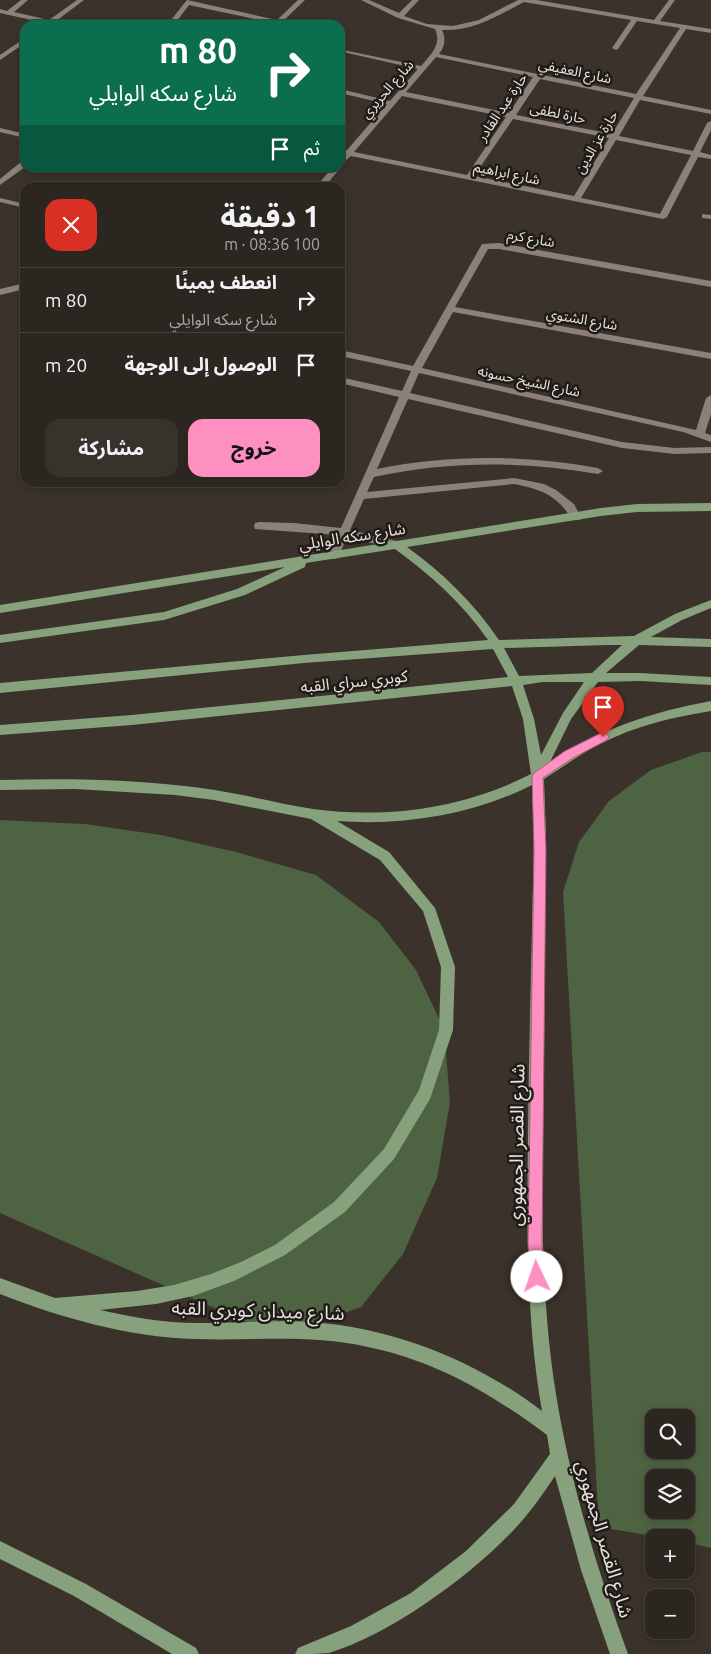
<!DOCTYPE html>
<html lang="ar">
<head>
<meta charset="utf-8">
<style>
	:root { --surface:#2c2620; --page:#38322d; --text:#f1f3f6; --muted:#a6a5a5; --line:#48433e; --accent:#fd8fc1 }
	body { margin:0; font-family:Ubuntu,"Noto Sans Arabic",sans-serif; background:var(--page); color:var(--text); direction:rtl; height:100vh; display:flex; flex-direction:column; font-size:19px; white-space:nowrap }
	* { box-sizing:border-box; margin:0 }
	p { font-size:16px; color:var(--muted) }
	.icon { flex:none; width:28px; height:28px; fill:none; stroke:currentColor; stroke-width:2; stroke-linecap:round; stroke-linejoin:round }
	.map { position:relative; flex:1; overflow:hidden; direction:ltr }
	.drawer { position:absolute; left:20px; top:182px; width:325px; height:305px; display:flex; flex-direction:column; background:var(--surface); border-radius:15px; box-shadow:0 2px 8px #0003,0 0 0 1px var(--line); direction:rtl }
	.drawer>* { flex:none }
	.top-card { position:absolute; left:20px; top:20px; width:325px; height:152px; border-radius:15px; box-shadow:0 2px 8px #0003,0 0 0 1px var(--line); direction:rtl; background:#0b6e4f; color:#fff; overflow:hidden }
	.controls { position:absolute; left:645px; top:1409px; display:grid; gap:10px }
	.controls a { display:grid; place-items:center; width:50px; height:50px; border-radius:10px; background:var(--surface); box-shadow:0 2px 8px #0003,0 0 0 1px var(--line); font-size:25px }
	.pin { position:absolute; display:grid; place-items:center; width:42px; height:42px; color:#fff; margin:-51px -21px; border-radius:50% 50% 50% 0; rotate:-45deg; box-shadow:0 0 5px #0007 }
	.pin .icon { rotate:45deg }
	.me { position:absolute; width:55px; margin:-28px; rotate:357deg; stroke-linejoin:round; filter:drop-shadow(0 0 4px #0008) }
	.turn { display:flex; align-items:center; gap:18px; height:105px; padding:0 25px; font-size:22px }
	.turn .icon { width:65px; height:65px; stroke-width:2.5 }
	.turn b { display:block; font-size:35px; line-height:42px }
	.then { display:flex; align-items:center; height:48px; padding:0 25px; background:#0003; gap:10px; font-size:19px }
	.round { display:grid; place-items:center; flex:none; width:52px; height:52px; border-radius:15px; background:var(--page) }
	.overview { display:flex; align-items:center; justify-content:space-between; height:85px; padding:0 25px }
	h1 { font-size:30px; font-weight:700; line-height:38px }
	.action { display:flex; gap:10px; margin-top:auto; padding:10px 25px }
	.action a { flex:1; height:58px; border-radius:15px; background:var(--accent); color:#111; font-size:20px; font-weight:700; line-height:58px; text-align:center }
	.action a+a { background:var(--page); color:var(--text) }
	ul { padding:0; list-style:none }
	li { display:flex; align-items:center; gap:15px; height:65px; padding:0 25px; border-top:1px solid var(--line) }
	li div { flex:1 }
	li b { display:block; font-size:19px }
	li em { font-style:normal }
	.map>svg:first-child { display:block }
	.green { fill:#4e6342; fill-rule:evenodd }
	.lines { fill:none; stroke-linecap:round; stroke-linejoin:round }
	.minor { fill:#8b8179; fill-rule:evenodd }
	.major { fill:#86a17b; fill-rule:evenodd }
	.route { fill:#fd8fc1; stroke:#a45d7d }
	.labels { text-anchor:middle; stroke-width:5; stroke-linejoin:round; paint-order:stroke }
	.far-street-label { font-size:14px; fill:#e8e2de; stroke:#1f1b17 }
	.street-label { font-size:16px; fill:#e8e2de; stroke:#1f1b17 }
	.near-street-label { font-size:19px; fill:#e8e2de; stroke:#1f1b17 }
</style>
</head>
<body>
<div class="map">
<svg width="711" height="1654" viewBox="0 0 711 1654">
	<rect width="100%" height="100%" fill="#3a322b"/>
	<g class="green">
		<path d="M702,752H711V1548L686,1542V1538L659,1537L599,1527L563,892L579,842L609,801L651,770ZM654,1418H686V1450H654ZM654,1478H686V1510H654Z"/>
		<path d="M0,820L85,824L161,835L236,852L316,875L379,922L416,970L444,1029L450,1102L437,1178L403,1254L361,1307L311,1325H253L0,1213Z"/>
	</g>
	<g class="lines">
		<g class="minor">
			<path d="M21,0H28L14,12L49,20L77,0H84L56,21L66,25H44L45,23L0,13V9L7,11Z"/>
			<path d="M187,0L277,20L298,0H305L279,25H272L273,23L189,5L174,25H167Z"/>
			<path d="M361,0H369L399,13L412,0H419L404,16L427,24L453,26L479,20L518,0H536L654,20L669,0H675L660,21L711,29V33L686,29L643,96L711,110V114L640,100L619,136L693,151L707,123L711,121V130L700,152L711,155V159L698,157L667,217L663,219L351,156L340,165V158L344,154L340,153V149L347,150L387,104L340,93V89L390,101L418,69L343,52V50L421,66C431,54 442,45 435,29L398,18ZM524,2L631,20L612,48L616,50L618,49L637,21L680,28L636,94L439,54C445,47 446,38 442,30C474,31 497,16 524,2ZM436,57L533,77L509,113L406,92ZM540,79L634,98L612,134L516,115ZM402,96L506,117L467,175L354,152ZM513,119L609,138L574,196L474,176ZM616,140L691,155L660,214L581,198Z"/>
			<path d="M25,38V43L0,60V55Z"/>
			<path d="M0,128L25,134V138L0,132Z"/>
			<path d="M22,161H25V167L0,185V179Z"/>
			<path d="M332,168H340L324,188H315Z"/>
			<path d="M0,198L25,204V208L0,202Z"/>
			<path d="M702,214L711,215V219L702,218Z"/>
			<path d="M499,243L711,281V287L499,249H488L455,307L711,353V359L453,312L422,368L696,430L706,398L711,395V414L705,433L711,435V442L683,432L419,373L410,393L622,442L675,448L711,447V453L675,454L622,448L408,399L377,469C451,454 524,455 598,468L603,471L598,474C522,461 449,461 374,477L367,492L514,478L544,484L556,490L574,504L581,517L580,520H572C558,495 540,489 514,484L364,499L350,530L401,542L402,545L401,548L397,549L347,537L338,558L334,559L329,555L338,535L255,529L254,526L255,523L259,522L294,523L341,528L399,397L340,383V377L402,391L411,371L340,356V350L413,366L482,244Z"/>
			<path d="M25,283V289L0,295V289Z"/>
		</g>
		<g class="major">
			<path d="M711,503V511L637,512L601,516L407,547C443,573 474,603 499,640L634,636L675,614L711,600V608L682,620L651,637L711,639V647L639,645L606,673H640L711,677V685L640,681L598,682L571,719L550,762C602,729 650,712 711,701V711C673,717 635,726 600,744C580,754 563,767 544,779L546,836C545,935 543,1034 542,1132C542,1220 542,1308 556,1394C570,1482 597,1569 628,1654H610L581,1570L555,1476C546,1489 537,1503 526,1516C484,1567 393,1634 329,1653C319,1654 305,1654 295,1654L298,1648L351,1626L411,1593L466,1551L514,1504L550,1454L547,1435C492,1394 436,1361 368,1347C309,1334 254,1341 195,1339C127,1337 62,1318 0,1294V1278L55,1298L137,1291L174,1285L211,1274L241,1262L275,1245L334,1202L384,1149L419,1090L439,1030L441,967L423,911L380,860L311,819L214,800L175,795L75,789L0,790V780C67,778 135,779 201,788C239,793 276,803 313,809C387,819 465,808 531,774L523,719L512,686L132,725L0,735V725L132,715L508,677L493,649L304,663L0,693V683L304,655L488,640C463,604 431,575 395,549L306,563L305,567L245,595L164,620L0,643V635L164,612L237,589L285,567L0,613V605L601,508L637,504ZM609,645H622L592,673L519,676L504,648ZM543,682H584L563,713L541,755L534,719L523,685ZM532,785L534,836C532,936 529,1036 528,1136C527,1227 526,1320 542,1411C476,1361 395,1328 311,1322C273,1320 235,1323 197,1323C164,1323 132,1317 100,1310L156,1304L193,1296L234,1281L285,1255L345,1212L394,1159L430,1099L453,1030L455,967L435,908L389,852L337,821C403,826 473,815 532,785Z"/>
			<path d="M0,1541L86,1584L196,1648L199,1654H172L74,1596L0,1559Z"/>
		</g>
	</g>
	<path class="route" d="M603,732L607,734L609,737L607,740L573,758L543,778L546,850L542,1243L544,1277L542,1282L537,1284L532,1282L530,1277L528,1243L534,850L532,776L534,773L565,751Z"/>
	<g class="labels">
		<g class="far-street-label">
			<text transform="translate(575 71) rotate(12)" y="5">شارع العفيفي</text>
			<text transform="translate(387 89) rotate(-49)" y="5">شارع الحريري</text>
			<text transform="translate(502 107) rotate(-56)" y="5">حارة عبد القادر</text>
			<text transform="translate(558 113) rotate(12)" y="5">حارة لطفى</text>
			<text transform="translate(596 142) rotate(-59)" y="5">حارة عز الدين</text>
			<text transform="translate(507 173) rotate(12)" y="5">شارع ابراهيم</text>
			<text transform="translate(531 238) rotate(10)" y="5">شارع كرم</text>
			<text transform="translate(582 319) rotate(10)" y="5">شارع الشتوي</text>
			<text transform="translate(529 381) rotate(12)" y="5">شارع الشيخ حسونه</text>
		</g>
		<g class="street-label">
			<text transform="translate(352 536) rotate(-9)" y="6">شارع سكه الوايلي</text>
			<text transform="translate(354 681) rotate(-6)" y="6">كوبري سراي القبه</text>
		</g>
		<g class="near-street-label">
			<text transform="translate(516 1145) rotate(-89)" y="7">شارع القصر الجمهوري</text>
			<text transform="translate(258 1310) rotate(2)" y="7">شارع ميدان كوبري القبه</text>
			<text transform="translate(605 1539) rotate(74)" y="7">شارع القصر الجمهوري</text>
		</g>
	</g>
</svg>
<div class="controls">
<a><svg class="icon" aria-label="search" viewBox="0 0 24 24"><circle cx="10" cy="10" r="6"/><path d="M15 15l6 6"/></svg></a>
<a><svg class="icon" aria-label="layers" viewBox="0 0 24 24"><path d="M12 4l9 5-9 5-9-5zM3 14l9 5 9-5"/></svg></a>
<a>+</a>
<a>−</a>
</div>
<div class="pin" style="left:603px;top:737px;background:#d93025"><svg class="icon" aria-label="arrive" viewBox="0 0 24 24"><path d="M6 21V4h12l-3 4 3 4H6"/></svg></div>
<svg class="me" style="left:537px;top:1277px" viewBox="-20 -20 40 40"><circle r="19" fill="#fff"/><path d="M0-13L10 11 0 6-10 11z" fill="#fd8fc1"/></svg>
<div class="top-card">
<div class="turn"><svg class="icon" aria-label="right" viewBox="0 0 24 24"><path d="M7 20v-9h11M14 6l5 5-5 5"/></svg><div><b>80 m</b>شارع سكه الوايلي</div></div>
<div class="then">ثم<svg class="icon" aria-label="arrive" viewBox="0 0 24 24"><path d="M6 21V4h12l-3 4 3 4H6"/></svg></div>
</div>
<section class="drawer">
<div class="overview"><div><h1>1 دقيقة</h1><p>100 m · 08:36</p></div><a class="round" style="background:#d93025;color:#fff"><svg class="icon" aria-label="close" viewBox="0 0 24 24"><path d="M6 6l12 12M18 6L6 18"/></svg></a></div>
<ul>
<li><svg class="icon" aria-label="right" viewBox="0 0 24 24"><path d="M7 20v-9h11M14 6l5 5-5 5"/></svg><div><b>انعطف يمينًا</b><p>شارع سكه الوايلي</p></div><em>80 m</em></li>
<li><svg class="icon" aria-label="arrive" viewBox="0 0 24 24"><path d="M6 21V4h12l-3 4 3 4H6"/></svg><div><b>الوصول إلى الوجهة</b></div><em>20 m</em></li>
</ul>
<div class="action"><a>خروج</a><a>مشاركة</a></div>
</section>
</div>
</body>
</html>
